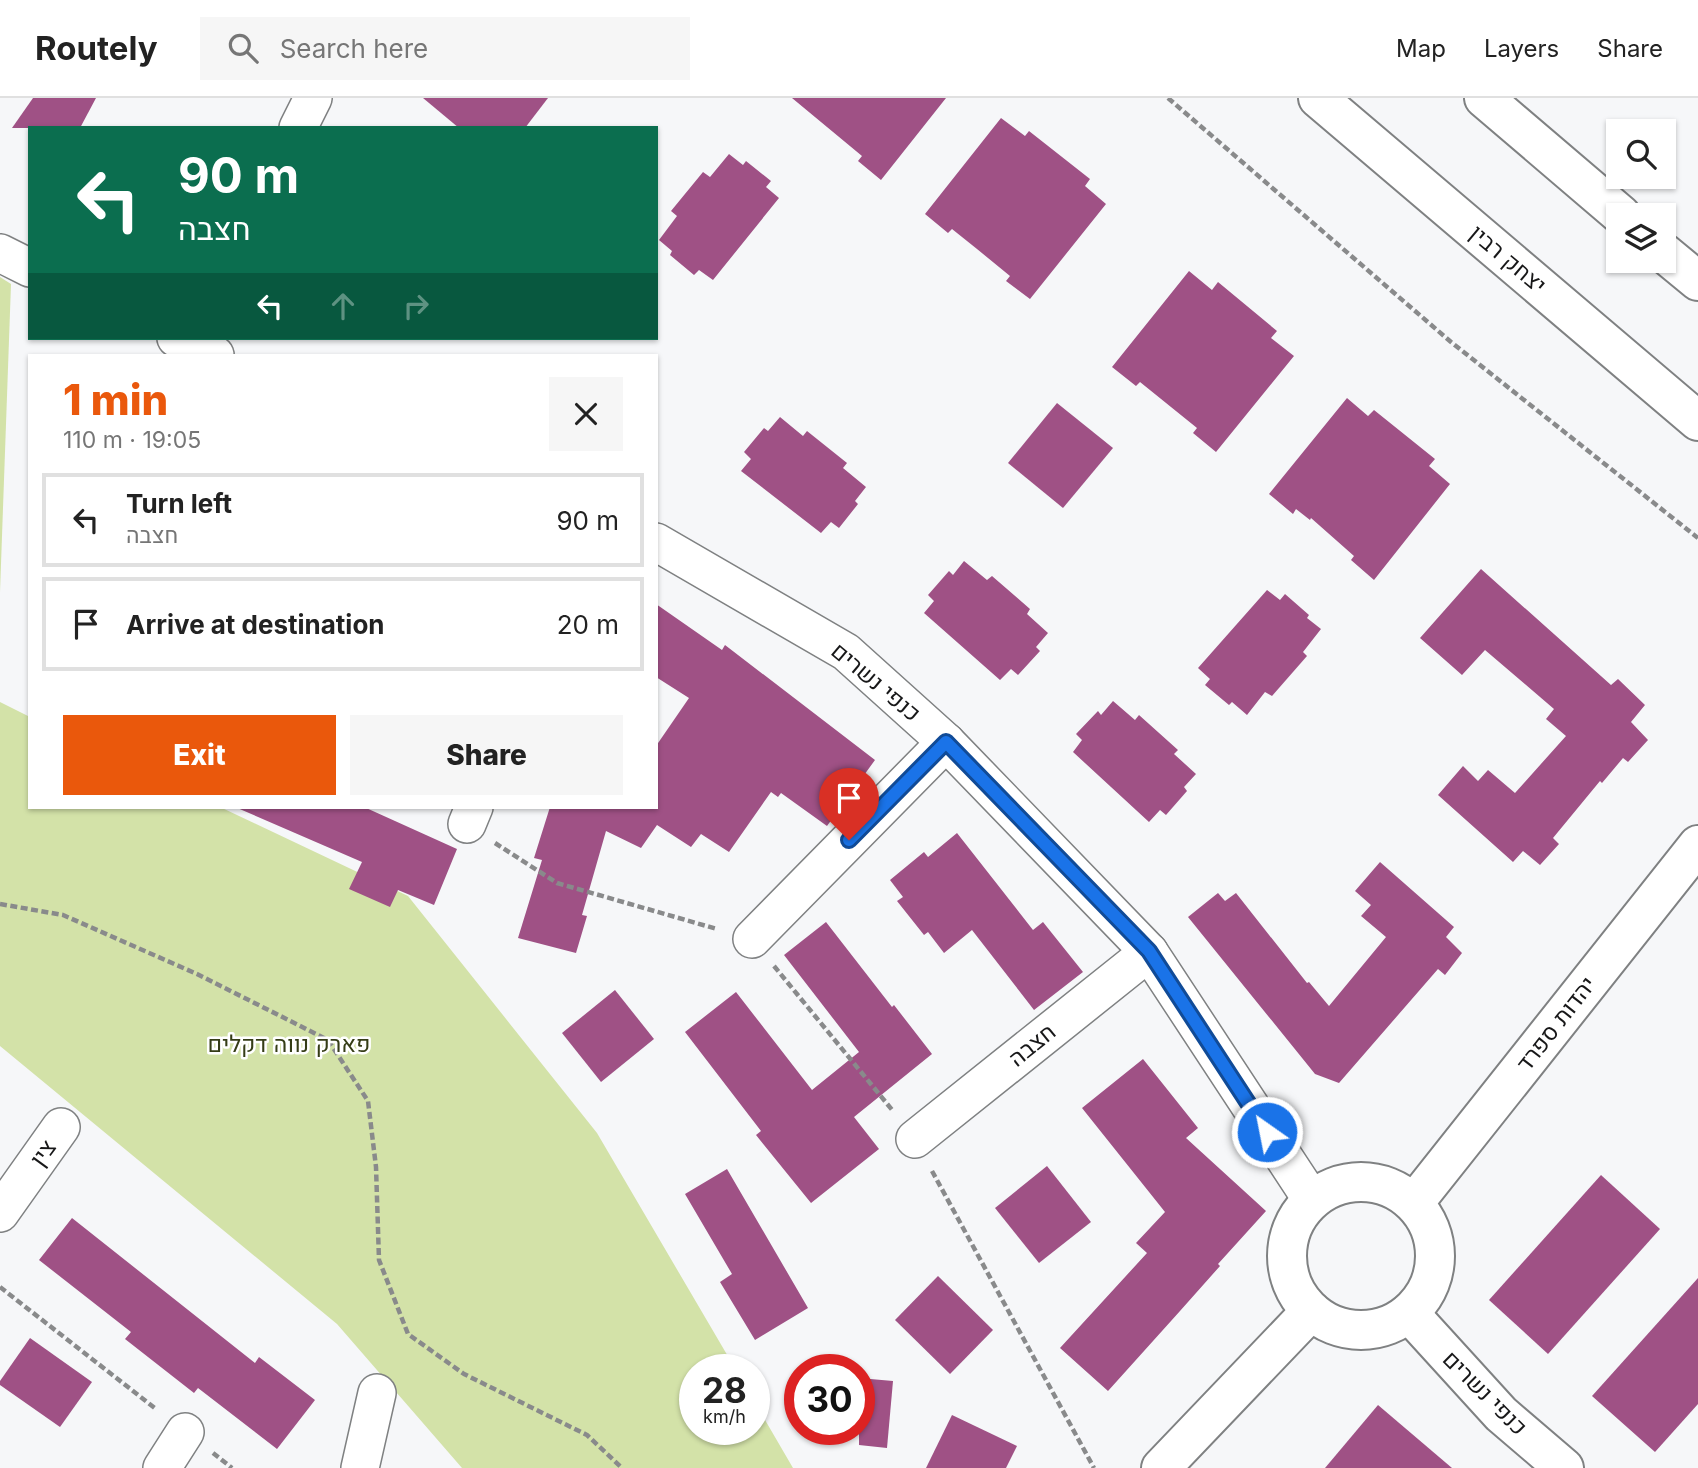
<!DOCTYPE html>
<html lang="en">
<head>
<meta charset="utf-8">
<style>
	:root { --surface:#fff; --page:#f6f6f6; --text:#222; --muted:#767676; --line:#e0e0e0; --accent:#ea580c }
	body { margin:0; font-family:Inter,Heebo,sans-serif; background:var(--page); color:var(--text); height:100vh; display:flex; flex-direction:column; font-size:26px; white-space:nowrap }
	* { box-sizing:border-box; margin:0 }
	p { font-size:23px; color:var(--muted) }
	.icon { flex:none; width:38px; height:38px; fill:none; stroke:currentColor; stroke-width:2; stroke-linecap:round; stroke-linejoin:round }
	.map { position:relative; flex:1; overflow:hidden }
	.drawer { position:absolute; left:28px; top:256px; width:630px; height:455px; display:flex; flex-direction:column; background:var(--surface); border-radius:0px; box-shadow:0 2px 5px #0004 }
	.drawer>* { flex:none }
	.guide { position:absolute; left:28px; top:28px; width:630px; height:214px; border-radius:0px; box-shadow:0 2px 5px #0004; background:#0b6e4f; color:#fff; overflow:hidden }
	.buttons { position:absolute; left:1606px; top:21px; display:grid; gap:14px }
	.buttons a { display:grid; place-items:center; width:70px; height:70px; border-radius:0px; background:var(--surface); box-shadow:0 2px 5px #0004; font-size:35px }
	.speed { position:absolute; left:679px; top:1256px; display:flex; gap:14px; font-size:35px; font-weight:700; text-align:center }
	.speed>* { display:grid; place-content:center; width:91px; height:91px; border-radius:50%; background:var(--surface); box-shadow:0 2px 5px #0004; line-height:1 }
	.speed small { font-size:18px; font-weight:400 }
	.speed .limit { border:10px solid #d22; background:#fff; color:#111 }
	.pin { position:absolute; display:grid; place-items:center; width:60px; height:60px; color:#fff; margin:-72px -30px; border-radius:50% 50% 50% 0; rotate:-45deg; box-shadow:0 0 7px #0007 }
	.pin .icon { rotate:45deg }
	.me { position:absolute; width:77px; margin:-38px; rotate:327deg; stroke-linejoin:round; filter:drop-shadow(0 0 5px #0008) }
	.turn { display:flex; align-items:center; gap:24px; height:147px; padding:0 35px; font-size:32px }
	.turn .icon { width:91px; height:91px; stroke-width:2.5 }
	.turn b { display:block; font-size:49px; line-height:60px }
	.lanes { display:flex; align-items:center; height:66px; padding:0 35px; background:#0003; justify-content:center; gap:35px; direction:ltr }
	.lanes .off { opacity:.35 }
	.round { display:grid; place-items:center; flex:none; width:74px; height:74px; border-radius:0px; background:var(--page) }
	.overview { display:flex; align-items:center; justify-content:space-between; height:119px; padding:0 35px }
	h1 { font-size:42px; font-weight:800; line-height:52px; color:var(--accent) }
	.cta { display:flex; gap:14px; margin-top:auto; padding:14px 35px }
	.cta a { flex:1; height:80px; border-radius:0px; background:var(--accent); color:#fff; font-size:28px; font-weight:800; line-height:80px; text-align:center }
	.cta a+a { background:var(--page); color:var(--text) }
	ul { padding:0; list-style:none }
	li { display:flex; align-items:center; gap:21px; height:94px; margin:0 14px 10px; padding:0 21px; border:4px solid var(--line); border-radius:0px }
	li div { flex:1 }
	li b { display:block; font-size:26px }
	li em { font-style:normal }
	header { display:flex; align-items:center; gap:42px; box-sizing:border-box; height:98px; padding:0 35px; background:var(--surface); border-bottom:2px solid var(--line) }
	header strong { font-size:33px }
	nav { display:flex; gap:38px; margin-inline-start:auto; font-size:24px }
	.search { width:490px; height:63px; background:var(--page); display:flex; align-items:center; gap:18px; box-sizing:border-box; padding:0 24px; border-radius:0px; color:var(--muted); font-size:26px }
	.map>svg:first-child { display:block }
	.green { fill:#d3e2a8 }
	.building { fill:#9f5185 }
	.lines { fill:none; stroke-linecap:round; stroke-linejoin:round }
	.minor-casing { stroke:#7f8182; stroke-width:40 }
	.tertiary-casing { stroke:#7f8182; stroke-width:42 }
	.secondary-casing { stroke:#7f8182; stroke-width:42 }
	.path { stroke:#898a8b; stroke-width:4.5; stroke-dasharray:7 3.5; stroke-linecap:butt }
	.minor { stroke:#fff; stroke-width:37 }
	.tertiary { stroke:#fff; stroke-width:38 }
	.secondary { stroke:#fff; stroke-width:38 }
	.route-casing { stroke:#114b97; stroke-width:18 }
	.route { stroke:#1a73e8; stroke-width:12 }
	.labels { text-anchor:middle; stroke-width:5; stroke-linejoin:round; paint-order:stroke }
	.street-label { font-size:23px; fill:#171718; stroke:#fff }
	.park-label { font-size:23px; fill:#353d16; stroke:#fff }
</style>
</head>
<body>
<header>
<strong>Routely</strong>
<div class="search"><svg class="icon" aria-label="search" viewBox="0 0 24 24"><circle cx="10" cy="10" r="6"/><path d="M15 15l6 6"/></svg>Search here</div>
<nav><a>Map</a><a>Layers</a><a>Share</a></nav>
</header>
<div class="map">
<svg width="1698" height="1370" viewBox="0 0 1698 1370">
	<rect width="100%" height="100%" fill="#f6f7f9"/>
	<g class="green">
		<path d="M0,179L11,186L0,494Z"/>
		<path d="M0,604L30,619V709H220L408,798L597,1035L736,1272H695V1332H754V1303L793,1370H462L337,1226L0,948Z"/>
	</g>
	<g class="building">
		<path d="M33,0H96L80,30H12Z"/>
		<path d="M423,0H548L525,30H459Z"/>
		<path d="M792,0H946L881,82L858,63L862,58Z"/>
		<path d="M1001,20L1025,38L1029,33L1090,81L1085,88L1106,106L1030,201L1006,183L1010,178L977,151L952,131L948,135L925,116Z"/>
		<path d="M729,56L743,67L746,63L771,83L766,89L779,100L713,182L699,172L694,177L670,157L672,153L659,142L677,118L671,113L703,74L710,79Z"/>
		<path d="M1189,173L1212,192L1218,184L1277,233L1271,240L1294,258L1216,354L1193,335L1197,330L1140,284L1136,288L1112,269Z"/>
		<path d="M1347,300L1368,318L1374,312L1435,361L1429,368L1450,386L1374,482L1351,462L1354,458L1311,420L1310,422L1296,411L1293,416L1269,396Z"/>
		<path d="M1057,305L1113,350L1063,410L1008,365Z"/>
		<path d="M780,319L803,338L807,333L847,365L843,370L866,389L855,403L858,406L839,430L831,424L821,435L741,373L751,361L744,354L764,330L768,333Z"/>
		<path d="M964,463L987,482L992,478L1030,511L1027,516L1048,535L1036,549L1040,553L1018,577L1011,571L1000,582L924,515L934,503L928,497L949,473L953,477Z"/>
		<path d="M1481,471L1611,587L1618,581L1645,607L1631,624L1648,642L1628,664L1623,660L1602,685L1600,683L1553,740L1559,746L1540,767L1523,753L1513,764L1438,697L1463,668L1478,683L1488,672L1515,695L1566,638L1546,621L1554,611L1485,552L1462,577L1420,540Z"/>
		<path d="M1267,492L1280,502L1285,496L1309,517L1307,520L1321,531L1303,554L1307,558L1272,598L1265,594L1247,617L1232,604L1229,607L1205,587L1210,581L1198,570Z"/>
		<path d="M656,506L722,552L725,547L875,662L827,728L781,695L778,699L771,694L729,754L701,736L691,749L657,727L641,750L606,733L582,817L587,818L576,855L518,840L542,762L534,760L550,709H656V648L689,600L656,579Z"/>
		<path d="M1113,603L1135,622L1139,617L1178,652L1174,656L1196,676L1184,689L1187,693L1166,717L1160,712L1149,724L1073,654L1082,642L1076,636L1098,613L1101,617Z"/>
		<path d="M235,709H364L457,751L434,807L398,792L390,809L349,791L362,764Z"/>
		<path d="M957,735L1033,832L1043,824L1083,874L1034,912L972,832L944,855L928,834L924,837L897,803L903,799L890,782L924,754L928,759Z"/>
		<path d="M1380,764L1454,829L1446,839L1462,855L1445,877L1438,871L1339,985L1315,976L1188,819L1218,795L1225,803L1236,795L1307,885L1309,884L1329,908L1386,839L1361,818L1371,807L1355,793Z"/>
		<path d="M826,824L892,909L894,907L932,956L854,1019L879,1051L811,1105L756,1037L761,1033L685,934L736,894L812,992L859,954L784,857Z"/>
		<path d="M615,892L654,941L601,984L562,935Z"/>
		<path d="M1143,961L1198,1030L1186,1040L1266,1113L1218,1166L1220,1168L1180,1213L1108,1293L1060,1250L1147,1155L1136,1145L1165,1114L1082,1010Z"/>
		<path d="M1047,1068L1091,1124L1039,1165L995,1110Z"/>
		<path d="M727,1071L808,1210L755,1242L720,1184L732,1176L685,1096Z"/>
		<path d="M1601,1077L1660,1131L1548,1256L1489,1202Z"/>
		<path d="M72,1120L255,1265L259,1259L315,1302L277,1351L198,1290L194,1295L125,1241L131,1234L39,1162Z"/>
		<path d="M938,1178L993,1232L950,1276L895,1222Z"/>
		<path d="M1698,1180V1306L1655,1354L1592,1298Z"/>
		<path d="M30,1240L92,1284L60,1329L0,1287V1283Z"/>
		<path d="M859,1280L893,1283L887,1350L859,1347Z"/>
		<path d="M1378,1307L1452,1370H1325Z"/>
		<path d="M952,1317L1017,1348L1006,1370H926Z"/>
	</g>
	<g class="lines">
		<g class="minor-casing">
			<g id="minor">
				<path d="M298,30L313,0"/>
				<path d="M0,155L30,170"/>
				<path d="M176,240L215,257"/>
				<path d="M656,444L846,554L946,644L1149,854L1312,1102"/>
				<path d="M467,726L474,709"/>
				<path d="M752,841L946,644"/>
				<path d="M915,1041L1149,854"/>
				<path d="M0,1115L61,1029"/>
				<path d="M162,1370L185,1334"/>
				<path d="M360,1370L377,1295"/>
			</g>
		</g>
		<g class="tertiary-casing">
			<g id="tertiary">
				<circle cx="1361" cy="1158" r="74"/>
				<path d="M1414,1105L1698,747"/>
				<path d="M1409,1215L1501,1316L1564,1370"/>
				<path d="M1161,1370L1311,1213"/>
			</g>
		</g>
		<g class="secondary-casing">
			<g id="secondary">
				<path d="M1318,0L1698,323"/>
				<path d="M1484,0L1621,117"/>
				<path d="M1664,155L1698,183"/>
			</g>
		</g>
		<g class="path">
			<path d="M1168,0L1451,244L1698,440"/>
			<path d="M495,745L557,785L717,831"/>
			<path d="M0,806L63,817L197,876L328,942L368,1003L376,1069L379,1162L408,1236L464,1276L587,1337L622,1370"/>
			<path d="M774,868L893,1013"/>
			<path d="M932,1073L1094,1370"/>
			<path d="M0,1189L156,1311"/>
			<path d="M213,1355L232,1370"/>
		</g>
		<use href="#minor" class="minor"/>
		<use href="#tertiary" class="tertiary"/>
		<use href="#secondary" class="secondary"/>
	</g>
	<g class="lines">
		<g class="route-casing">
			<path id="route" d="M849,742L946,644L1149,853L1267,1034"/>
		</g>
		<use href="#route" class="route"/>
	</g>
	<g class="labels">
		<g class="street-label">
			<text transform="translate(1508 161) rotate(40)" y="8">יצחק רבין</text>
			<text transform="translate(876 584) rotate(40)" y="8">כנפי נשרים</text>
			<text transform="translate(1556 926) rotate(-52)" y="8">יהדות ספרד</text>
			<text transform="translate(1032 947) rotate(-39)" y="8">חצבה</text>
			<text transform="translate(43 1055) rotate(-54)" y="8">צין</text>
			<text transform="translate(1485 1295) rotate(45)" y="8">כנפי נשרים</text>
		</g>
		<g class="park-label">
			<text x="289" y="954">פארק נווה דקלים</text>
		</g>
	</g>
</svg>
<div class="buttons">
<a><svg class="icon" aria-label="search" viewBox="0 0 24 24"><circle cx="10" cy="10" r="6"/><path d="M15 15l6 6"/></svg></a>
<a><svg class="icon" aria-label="layers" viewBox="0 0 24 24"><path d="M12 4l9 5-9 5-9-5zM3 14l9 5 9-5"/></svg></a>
</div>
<div class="speed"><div>28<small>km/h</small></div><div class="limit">30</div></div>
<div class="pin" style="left:849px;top:742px;background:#d93025"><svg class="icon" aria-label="arrive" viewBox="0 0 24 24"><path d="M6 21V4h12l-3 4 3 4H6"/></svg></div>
<svg class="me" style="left:1267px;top:1034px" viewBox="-20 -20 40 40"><circle r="17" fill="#1a73e8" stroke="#fff" stroke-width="3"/><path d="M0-11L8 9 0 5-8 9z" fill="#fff"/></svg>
<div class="guide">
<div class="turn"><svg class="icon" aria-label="left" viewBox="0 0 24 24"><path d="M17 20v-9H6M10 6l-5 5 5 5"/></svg><div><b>90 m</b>חצבה</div></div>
<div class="lanes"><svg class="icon" aria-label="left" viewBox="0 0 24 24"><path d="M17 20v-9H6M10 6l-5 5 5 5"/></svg><svg class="icon off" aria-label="ahead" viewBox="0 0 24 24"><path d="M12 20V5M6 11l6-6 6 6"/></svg><svg class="icon off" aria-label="right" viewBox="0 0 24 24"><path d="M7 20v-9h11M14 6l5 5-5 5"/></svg></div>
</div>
<section class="drawer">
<div class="overview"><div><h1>1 min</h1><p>110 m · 19:05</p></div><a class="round"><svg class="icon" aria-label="close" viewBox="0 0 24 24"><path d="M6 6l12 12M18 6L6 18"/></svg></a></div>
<ul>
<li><svg class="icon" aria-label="left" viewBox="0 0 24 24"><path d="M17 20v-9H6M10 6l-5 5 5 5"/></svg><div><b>Turn left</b><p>חצבה</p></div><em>90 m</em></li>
<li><svg class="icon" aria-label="arrive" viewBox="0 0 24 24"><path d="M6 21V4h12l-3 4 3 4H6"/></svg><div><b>Arrive at destination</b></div><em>20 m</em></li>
</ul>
<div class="cta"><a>Exit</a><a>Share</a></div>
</section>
</div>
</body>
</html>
